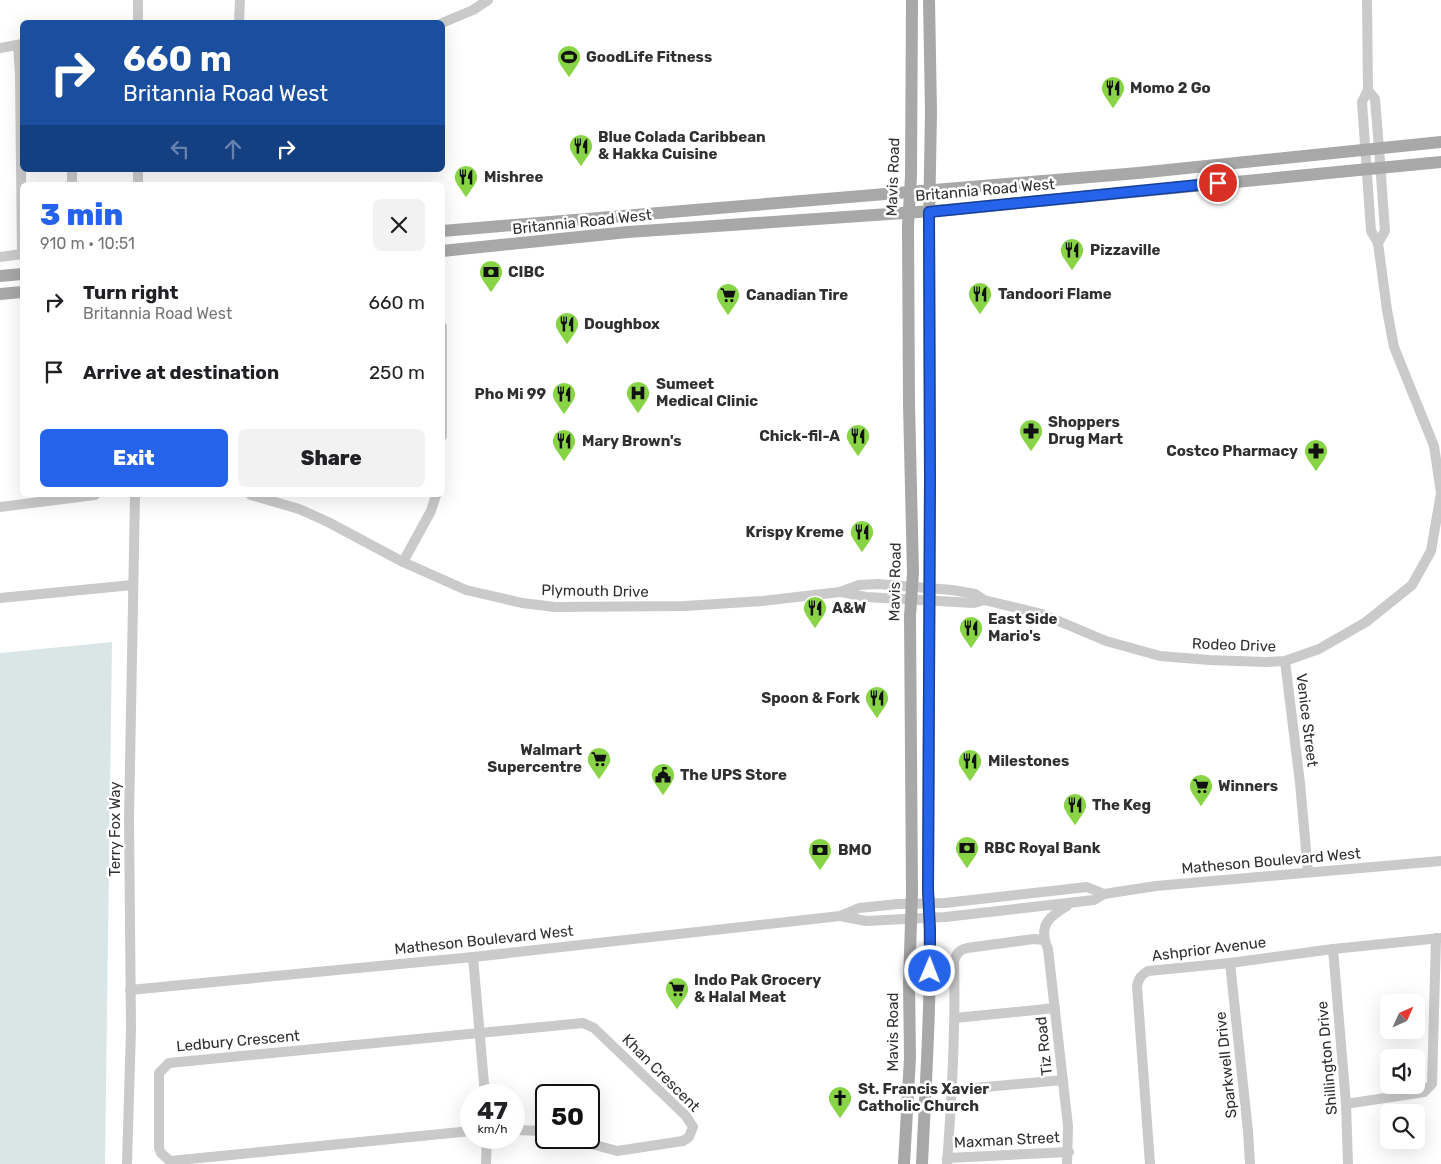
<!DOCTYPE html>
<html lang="en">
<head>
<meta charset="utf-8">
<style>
	:root { --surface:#fff; --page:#f2f2f2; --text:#202124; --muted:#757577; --accent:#2563eb }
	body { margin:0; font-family:Rubik,sans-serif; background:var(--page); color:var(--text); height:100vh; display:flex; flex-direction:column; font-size:19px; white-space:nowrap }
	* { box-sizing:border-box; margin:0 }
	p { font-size:16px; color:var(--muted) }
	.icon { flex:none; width:28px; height:28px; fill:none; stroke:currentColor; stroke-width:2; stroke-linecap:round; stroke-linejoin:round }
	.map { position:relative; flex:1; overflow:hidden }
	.details { position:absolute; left:20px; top:182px; width:425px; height:315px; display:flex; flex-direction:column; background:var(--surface); border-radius:8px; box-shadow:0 5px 20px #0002 }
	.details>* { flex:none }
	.hud { position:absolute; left:20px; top:20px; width:425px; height:152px; border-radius:8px; box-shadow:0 5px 20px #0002; background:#1a4fa0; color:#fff; overflow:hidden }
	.needle { width:32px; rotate:45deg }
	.fabs { position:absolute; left:1380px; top:994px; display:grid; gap:10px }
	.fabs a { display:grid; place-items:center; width:45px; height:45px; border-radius:8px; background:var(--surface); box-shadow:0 5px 20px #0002; font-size:25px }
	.speed { position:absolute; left:460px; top:1084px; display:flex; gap:10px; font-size:25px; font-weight:700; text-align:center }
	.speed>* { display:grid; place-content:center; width:65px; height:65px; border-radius:50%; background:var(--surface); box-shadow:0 5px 20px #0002; line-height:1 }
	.speed small { font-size:12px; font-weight:400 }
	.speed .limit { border:2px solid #111; border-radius:8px; background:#fff; color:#111 }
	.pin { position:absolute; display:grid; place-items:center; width:42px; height:42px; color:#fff; margin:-21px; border:2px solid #fff; border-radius:50%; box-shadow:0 1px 5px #0007 }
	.me { position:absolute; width:55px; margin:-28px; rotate:1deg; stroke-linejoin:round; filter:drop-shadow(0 0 4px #0008) }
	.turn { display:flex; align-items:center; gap:18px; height:105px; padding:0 20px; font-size:22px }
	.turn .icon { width:65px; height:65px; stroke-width:2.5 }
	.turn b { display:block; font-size:35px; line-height:42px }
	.lanes { display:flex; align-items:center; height:48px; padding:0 20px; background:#0003; justify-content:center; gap:25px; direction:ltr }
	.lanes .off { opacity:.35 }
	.round { display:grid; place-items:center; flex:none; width:52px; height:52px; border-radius:8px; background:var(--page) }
	.overview { display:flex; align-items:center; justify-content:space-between; height:85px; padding:0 20px }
	h1 { font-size:30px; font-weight:800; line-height:38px; color:var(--accent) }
	.primary-button { display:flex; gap:10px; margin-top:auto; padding:10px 20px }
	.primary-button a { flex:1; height:58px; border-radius:8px; background:var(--accent); color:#fff; font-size:20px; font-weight:800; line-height:58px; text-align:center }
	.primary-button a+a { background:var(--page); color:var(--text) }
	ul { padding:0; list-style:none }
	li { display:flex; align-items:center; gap:15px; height:70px; padding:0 20px }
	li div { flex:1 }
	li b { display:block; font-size:19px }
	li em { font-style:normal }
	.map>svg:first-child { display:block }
	.green { fill:#dae6e6 }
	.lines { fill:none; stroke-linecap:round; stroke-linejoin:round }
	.minor { stroke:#cacaca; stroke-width:10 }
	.major { stroke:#a8a8a8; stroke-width:12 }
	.route-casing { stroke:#184099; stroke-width:12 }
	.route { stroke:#2563eb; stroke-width:9 }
	.labels { text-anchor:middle; stroke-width:5; stroke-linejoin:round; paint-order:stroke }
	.poi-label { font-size:15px; font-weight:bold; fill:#303030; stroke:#fff; text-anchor:start }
	.street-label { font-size:15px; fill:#303030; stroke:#fff }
</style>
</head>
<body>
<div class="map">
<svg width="1441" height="1164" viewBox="0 0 1441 1164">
	<rect width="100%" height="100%" fill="#fff"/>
	<path class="green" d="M112,642L105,1164H0V653Z"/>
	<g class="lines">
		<g class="minor">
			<path d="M138,22V0"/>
			<path d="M239,22L240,0"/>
			<path d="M442,23L473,10L488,0"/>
			<path d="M18,45L20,75L22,254"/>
			<path d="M0,48L22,44"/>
			<path d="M1368,90L1375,99L1379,148L1385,231L1378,243"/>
			<path d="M72,170V185"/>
			<path d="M138,185V170"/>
			<path d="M0,257L22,254"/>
			<path d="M442,327V436"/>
			<path d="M251,495L299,509L328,522L403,562L466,590L522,603L555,607L685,606L762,601L840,592L859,585L878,584L952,590L975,594L984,600L1042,614L1106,641L1160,656L1209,660L1266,662L1285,661L1319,649L1366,622L1412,585L1431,551L1441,493L1434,446L1394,347L1387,310L1378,243L1371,231L1362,102L1368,90L1367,0"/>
			<path d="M0,507L95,495"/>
			<path d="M403,562L431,511L436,495"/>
			<path d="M841,592L866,597L974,603L984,600"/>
			<path d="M0,598L132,585"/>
			<path d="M1285,661L1300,783L1308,872"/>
			<path d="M840,916L866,921L945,917L1094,900L1104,894L1156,886L1441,861"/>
			<path d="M1333,949L1346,1104L1348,1164"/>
			<path d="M473,957L485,1095"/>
			<path d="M1230,963L1248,1131L1250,1164"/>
			<path d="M130,990L473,957L840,916L859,908L898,904L945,903L1087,887L1104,894"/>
			<path d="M955,1018L1055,1008"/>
			<path d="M953,1090L1063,1080"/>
			<path d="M1346,1104L1424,1092L1432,1084L1436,938"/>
			<path d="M514,1130L546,1131"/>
			<path d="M471,1131L170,1161L161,1153L159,1148V1073L169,1063L583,1023L594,1028L686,1116L693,1127L689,1137L683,1141L617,1151L570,1138"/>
			<path d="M947,1158L1069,1152"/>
			<path d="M127,1164L131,1028L129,819L135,495"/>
			<path d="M486,1164L487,1138"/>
			<path d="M947,1164C952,1096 956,1029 954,961C957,953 959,950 967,948L1034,939L1044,940"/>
			<path d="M1067,1164L1068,1126L1048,949C1038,926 1048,917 1067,906"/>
			<path d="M1150,1164L1137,986C1139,978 1141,975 1148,971L1230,963L1333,949L1441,938"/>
		</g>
		<g class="major">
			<path d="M442,231L1138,173L1441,142"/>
			<path d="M442,251L628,232L947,210L1441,162"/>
			<path d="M0,276L22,274"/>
			<path d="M0,294L22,292"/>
			<path d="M904,1164L910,1058L909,983L912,892L910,616L913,573L909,404L908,226L911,176L912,0"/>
			<path d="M922,1164C926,1073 933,981 928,890L930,479L929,222L931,112L929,0"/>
		</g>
	</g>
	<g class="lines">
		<g class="route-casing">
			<path id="route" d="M930,971V929L928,890L930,479L929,212L1218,183"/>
		</g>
		<use href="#route" class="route"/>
	</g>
	<defs>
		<g id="stadium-pin" transform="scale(1.25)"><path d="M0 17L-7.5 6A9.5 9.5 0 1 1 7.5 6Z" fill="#89d446" stroke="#fff"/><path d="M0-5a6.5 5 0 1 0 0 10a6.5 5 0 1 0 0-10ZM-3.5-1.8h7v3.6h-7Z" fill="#111"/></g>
		<g id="restaurant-pin" transform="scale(1.25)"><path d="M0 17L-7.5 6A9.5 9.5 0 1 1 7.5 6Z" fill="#89d446" stroke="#fff"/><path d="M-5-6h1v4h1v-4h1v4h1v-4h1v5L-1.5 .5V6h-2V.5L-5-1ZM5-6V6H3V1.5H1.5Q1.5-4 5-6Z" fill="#111"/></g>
		<g id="bank-pin" transform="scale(1.25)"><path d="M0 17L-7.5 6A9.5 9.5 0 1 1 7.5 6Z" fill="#89d446" stroke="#fff"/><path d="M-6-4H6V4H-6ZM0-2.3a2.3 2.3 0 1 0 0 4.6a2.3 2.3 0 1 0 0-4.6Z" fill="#111"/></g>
		<g id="supermarket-pin" transform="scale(1.25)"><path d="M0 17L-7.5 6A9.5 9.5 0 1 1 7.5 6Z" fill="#89d446" stroke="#fff"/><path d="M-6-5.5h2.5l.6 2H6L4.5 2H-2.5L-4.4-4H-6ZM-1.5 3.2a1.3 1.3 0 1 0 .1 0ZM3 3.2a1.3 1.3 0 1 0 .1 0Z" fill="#111"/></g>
		<g id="hospital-pin" transform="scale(1.25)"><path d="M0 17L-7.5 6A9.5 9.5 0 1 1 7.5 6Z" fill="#89d446" stroke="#fff"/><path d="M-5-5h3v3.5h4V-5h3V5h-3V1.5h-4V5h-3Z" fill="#111"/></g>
		<g id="pharmacy-pin" transform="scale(1.25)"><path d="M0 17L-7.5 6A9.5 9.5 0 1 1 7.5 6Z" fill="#89d446" stroke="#fff"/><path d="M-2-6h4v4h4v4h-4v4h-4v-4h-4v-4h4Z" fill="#111"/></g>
		<g id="civic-pin" transform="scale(1.25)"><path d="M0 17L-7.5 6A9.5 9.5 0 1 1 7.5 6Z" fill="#89d446" stroke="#fff"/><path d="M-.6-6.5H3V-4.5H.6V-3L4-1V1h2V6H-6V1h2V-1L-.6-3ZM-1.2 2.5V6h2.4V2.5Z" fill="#111"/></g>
		<g id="church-pin" transform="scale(1.25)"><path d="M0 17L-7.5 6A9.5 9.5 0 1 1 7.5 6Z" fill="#89d446" stroke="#fff"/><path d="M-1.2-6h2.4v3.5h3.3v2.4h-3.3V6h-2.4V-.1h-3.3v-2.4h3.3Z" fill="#111"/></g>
	</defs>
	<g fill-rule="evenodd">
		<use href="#stadium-pin" x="569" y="57"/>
		<use href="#restaurant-pin" x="1113" y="88"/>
		<use href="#restaurant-pin" x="581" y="146"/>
		<use href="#restaurant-pin" x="466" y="177"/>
		<use href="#restaurant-pin" x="1072" y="250"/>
		<use href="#bank-pin" x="491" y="272"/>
		<use href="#restaurant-pin" x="980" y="294"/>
		<use href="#supermarket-pin" x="728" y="295"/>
		<use href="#restaurant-pin" x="567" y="324"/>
		<use href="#hospital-pin" x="638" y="393"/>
		<use href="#restaurant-pin" x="564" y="394"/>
		<use href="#pharmacy-pin" x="1031" y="431"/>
		<use href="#restaurant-pin" x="858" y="436"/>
		<use href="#restaurant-pin" x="564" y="441"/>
		<use href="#pharmacy-pin" x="1316" y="451"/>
		<use href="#restaurant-pin" x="862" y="532"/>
		<use href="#restaurant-pin" x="815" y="608"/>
		<use href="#restaurant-pin" x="971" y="628"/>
		<use href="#restaurant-pin" x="877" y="698"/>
		<use href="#supermarket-pin" x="599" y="759"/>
		<use href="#restaurant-pin" x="970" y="761"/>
		<use href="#civic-pin" x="663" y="775"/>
		<use href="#supermarket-pin" x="1201" y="786"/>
		<use href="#restaurant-pin" x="1075" y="805"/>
		<use href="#bank-pin" x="967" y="848"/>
		<use href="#bank-pin" x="820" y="850"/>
		<use href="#supermarket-pin" x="677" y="989"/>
		<use href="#church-pin" x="840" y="1098"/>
	</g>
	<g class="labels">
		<g class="poi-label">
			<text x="586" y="62">GoodLife Fitness</text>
			<text x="1130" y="93">Momo 2 Go</text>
			<text x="598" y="142">Blue Colada Caribbean<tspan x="598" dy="17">&amp; Hakka Cuisine</tspan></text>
			<text x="484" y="182">Mishree</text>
			<text x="1090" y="255">Pizzaville</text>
			<text x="508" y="277">CIBC</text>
			<text x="998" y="299">Tandoori Flame</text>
			<text x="746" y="300">Canadian Tire</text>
			<text x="584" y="329">Doughbox</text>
			<text x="656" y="389">Sumeet<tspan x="656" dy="17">Medical Clinic</tspan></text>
			<text x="546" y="399" text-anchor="end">Pho Mi 99</text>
			<text x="1048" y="427">Shoppers<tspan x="1048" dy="17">Drug Mart</tspan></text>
			<text x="840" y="441" text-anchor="end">Chick-fil-A</text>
			<text x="582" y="446">Mary Brown's</text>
			<text x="1298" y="456" text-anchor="end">Costco Pharmacy</text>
			<text x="844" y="537" text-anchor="end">Krispy Kreme</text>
			<text x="832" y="613">A&amp;W</text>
			<text x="988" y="624">East Side<tspan x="988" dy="17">Mario's</tspan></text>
			<text x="860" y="703" text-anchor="end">Spoon &amp; Fork</text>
			<text x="582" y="755" text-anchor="end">Walmart<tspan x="582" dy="17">Supercentre</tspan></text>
			<text x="988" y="766">Milestones</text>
			<text x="680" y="780">The UPS Store</text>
			<text x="1218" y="791">Winners</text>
			<text x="1092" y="810">The Keg</text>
			<text x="984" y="853">RBC Royal Bank</text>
			<text x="838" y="855">BMO</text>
			<text x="694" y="985">Indo Pak Grocery<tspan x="694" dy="17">&amp; Halal Meat</tspan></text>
			<text x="858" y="1094">St. Francis Xavier<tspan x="858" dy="17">Catholic Church</tspan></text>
		</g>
		<g class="street-label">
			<text transform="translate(893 177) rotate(-88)" y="5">Mavis Road</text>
			<text transform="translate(985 190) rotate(-5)" y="5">Britannia Road West</text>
			<text transform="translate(582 222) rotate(-6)" y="5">Britannia Road West</text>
			<text transform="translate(895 582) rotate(-89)" y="5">Mavis Road</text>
			<text transform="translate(595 591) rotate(1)" y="5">Plymouth Drive</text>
			<text transform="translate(1234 645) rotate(2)" y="5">Rodeo Drive</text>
			<text transform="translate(1307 720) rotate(83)" y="5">Venice Street</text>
			<text transform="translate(115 829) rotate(-90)" y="5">Terry Fox Way</text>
			<text transform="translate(1271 861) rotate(-5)" y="5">Matheson Boulevard West</text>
			<text transform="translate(484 940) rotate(-6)" y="5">Matheson Boulevard West</text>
			<text transform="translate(1209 949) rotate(-7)" y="5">Ashprior Avenue</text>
			<text transform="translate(893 1032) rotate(-90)" y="5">Mavis Road</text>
			<text transform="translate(238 1041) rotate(-5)" y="5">Ledbury Crescent</text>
			<text transform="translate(1044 1046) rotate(-96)" y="5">Tiz Road</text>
			<text transform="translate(1327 1058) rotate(-95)" y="5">Shillington Drive</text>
			<text transform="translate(1226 1065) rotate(-96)" y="5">Sparkwell Drive</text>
			<text transform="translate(661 1073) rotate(45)" y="5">Khan Crescent</text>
			<text transform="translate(1007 1140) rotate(-3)" y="5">Maxman Street</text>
		</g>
	</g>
</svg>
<div class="fabs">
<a><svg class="needle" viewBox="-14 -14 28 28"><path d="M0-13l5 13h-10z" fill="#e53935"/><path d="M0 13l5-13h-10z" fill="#757577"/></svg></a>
<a><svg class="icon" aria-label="sound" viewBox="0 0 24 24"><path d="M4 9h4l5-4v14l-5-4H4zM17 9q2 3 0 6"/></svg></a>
<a><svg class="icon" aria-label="search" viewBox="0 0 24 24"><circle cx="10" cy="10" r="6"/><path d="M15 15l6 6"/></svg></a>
</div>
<div class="speed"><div>47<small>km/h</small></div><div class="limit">50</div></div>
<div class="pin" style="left:1218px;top:183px;background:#d93025"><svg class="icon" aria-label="arrive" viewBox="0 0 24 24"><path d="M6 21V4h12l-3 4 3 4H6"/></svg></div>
<svg class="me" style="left:930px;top:971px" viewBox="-20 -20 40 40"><circle r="17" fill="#2563eb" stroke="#fff" stroke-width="3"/><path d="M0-11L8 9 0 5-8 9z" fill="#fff"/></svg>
<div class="hud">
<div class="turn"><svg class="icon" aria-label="right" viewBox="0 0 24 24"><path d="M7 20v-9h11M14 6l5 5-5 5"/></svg><div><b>660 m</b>Britannia Road West</div></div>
<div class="lanes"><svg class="icon off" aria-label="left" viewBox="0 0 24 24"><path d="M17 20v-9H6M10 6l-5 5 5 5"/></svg><svg class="icon off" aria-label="ahead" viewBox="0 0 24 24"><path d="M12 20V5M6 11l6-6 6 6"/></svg><svg class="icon" aria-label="right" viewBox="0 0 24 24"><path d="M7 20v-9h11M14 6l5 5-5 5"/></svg></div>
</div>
<section class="details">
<div class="overview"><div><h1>3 min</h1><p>910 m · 10:51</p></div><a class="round"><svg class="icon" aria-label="close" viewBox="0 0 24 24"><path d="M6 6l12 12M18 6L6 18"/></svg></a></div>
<ul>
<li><svg class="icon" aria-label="right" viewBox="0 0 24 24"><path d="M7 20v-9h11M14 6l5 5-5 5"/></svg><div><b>Turn right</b><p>Britannia Road West</p></div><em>660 m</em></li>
<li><svg class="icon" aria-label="arrive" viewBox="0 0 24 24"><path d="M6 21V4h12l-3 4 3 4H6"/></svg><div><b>Arrive at destination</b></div><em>250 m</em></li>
</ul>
<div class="primary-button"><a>Exit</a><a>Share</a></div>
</section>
</div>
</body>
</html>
